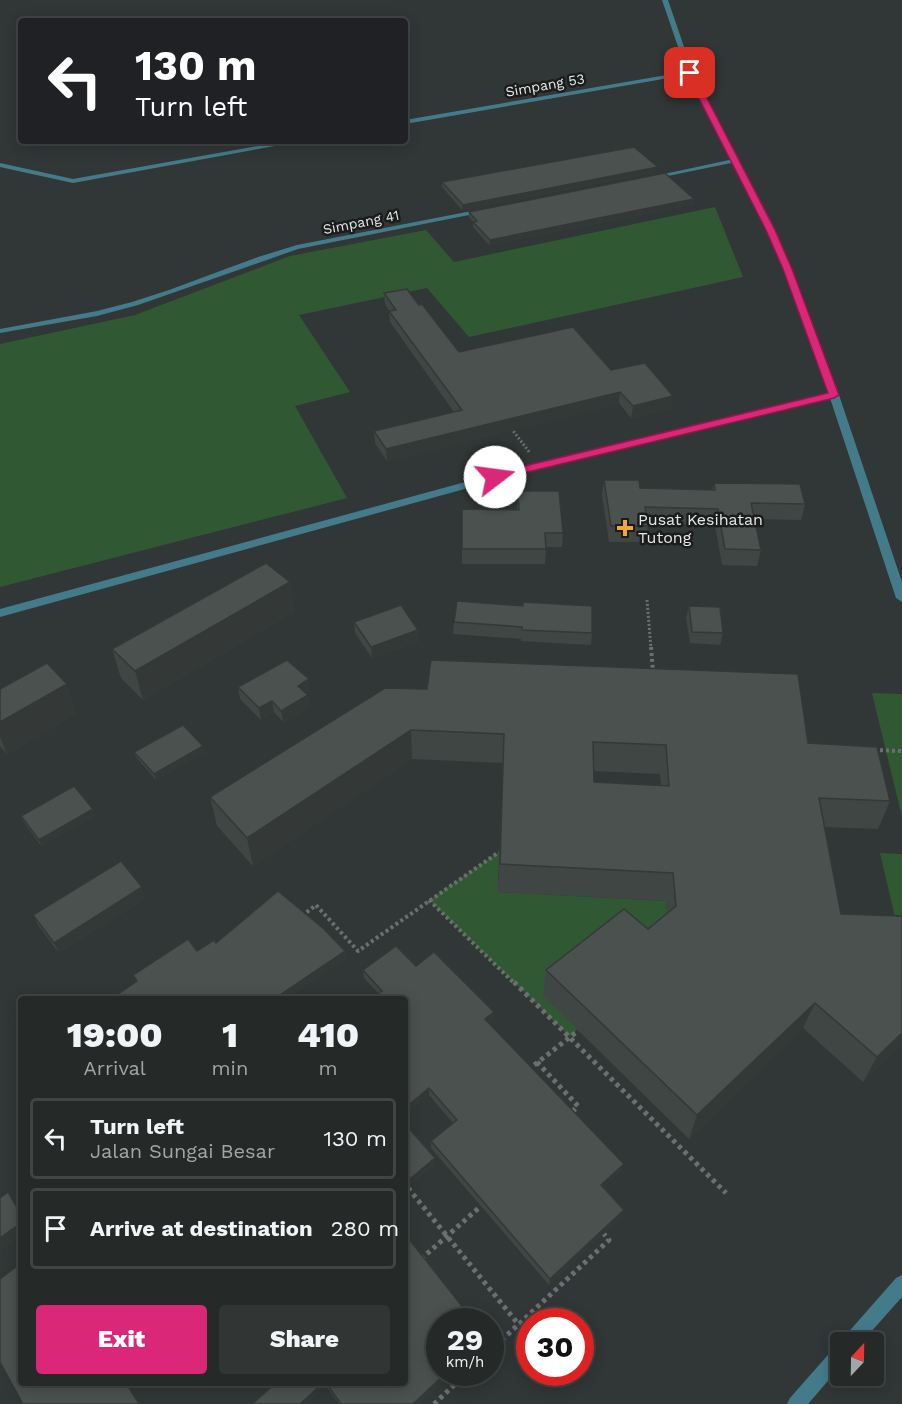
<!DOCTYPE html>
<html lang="en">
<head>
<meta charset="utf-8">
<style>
	:root { --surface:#252928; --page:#313534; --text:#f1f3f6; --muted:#a3a6a8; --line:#424545; --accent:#db2777 }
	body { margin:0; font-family:"Work Sans",sans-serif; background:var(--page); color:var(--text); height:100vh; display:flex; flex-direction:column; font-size:22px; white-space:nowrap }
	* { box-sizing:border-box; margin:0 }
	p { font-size:20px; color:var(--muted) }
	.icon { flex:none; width:33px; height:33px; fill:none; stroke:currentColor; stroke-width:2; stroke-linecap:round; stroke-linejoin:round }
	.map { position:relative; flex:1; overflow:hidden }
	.sheet { position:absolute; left:18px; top:996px; width:390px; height:390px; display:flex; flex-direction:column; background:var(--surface); border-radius:6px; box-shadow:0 3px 15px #0003,0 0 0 2px var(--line) }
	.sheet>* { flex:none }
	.guide { position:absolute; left:18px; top:18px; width:390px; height:126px; border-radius:6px; box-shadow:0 3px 15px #0003,0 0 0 2px var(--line); background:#202124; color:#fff; overflow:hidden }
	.needle { width:39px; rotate:22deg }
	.fabs { position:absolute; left:830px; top:1332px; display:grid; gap:12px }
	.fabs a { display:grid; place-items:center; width:54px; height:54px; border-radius:6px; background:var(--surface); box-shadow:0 3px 15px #0003,0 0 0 2px var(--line); font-size:30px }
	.speed { position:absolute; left:426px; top:1308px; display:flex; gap:12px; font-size:30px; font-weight:700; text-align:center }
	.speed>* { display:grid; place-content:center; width:78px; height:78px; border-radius:50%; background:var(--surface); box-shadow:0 3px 15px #0003,0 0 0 2px var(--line); line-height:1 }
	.speed small { font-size:15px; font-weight:400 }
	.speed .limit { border:9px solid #d22; background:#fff; color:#111 }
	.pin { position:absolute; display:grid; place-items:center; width:51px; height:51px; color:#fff; margin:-26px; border-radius:12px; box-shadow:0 3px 9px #0006 }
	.me { position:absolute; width:66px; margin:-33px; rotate:75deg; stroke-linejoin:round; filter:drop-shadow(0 0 4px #0008) }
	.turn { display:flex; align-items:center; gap:21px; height:126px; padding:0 18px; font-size:27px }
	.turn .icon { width:78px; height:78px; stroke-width:2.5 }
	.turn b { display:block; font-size:42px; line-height:51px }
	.eta { display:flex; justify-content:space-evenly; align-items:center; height:102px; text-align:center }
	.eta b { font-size:36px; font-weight:800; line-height:42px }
	.action { display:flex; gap:12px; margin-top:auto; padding:12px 18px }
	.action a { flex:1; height:69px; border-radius:6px; background:var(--accent); color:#fff; font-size:24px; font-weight:800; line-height:69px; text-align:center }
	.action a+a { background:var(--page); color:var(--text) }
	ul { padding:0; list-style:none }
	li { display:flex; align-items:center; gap:18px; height:81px; margin:0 12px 9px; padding:0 6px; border:3px solid var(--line); border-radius:6px }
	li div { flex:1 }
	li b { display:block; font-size:22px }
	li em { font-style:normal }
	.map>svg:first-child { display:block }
	.green { fill:#305933 }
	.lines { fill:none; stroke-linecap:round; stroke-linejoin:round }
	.path-far2 { stroke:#6b706f; stroke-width:3; stroke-dasharray:2 2; stroke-linecap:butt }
	.path-far1 { stroke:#6b706f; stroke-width:4; stroke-dasharray:3 3; stroke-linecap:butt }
	.path { stroke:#6b706f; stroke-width:5; stroke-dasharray:4 4; stroke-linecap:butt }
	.service { fill:#447b8b; fill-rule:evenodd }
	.minor { fill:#447b8b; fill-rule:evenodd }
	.tertiary { fill:#447b8b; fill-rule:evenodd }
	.wall { fill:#404643; fill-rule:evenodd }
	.shaded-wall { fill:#343937 }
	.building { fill:#4b514e; stroke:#343937; stroke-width:1.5; fill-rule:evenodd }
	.route { fill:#db2777; stroke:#8e194d; stroke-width:1.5 }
	.poi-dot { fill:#efa73e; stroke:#1b1d1d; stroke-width:2 }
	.labels { text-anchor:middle; stroke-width:5; stroke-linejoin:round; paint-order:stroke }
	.far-street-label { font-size:14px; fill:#e4e8e7; stroke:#1b1d1d }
	.poi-label { font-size:16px; fill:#e4e8e7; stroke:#1b1d1d; text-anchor:start }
</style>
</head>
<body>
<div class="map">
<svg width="902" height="1404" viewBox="0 0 902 1404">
	<rect width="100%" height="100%" fill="#313736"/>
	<g class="green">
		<path d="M715,207L743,277L469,337L427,288L299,315L350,392L295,406L347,498L0,587V344L135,315L290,256L426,230L454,262Z"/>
		<path d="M872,693L902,694V817Z"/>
		<path d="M499,852L498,892L666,901L669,933L570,1037L429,900Z"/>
		<path d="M880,853L902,854V949L901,943Z"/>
	</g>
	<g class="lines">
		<g class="path-far2">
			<path d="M511,428L530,453"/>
			<path d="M647,600L651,649"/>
		</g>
		<g class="path-far1">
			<path d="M651,647L653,672"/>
			<path d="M874,750L902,751"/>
			<path d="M429,900L515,984"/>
			<path d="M302,916L316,905L358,951L499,852"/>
		</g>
		<g class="path">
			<path d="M514,982L726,1193"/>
			<path d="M537,1062L578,1106L570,1114"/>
			<path d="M528,1070L579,1030"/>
			<path d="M408,1188L519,1325"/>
			<path d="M421,1259L481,1206"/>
			<path d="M490,1351L609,1240L604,1234"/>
			<path d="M434,1404L468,1372"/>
		</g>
		<g class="service">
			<path d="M734,159L736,160V162L653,179L650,177Z"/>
			<path d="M482,209L485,211L484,212L298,249L138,305L97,316L0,333V329L97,311L132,302L169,290L258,257L297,245Z"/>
		</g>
		<g class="minor">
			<path d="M690,71L692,72V74L405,124V120Z"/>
			<path d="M286,141H302L73,183L0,167V163L73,179Z"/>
			<path d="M834,392L837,393V397L541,468L0,617V609L535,463Z"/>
		</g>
		<g class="tertiary">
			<path d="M662,0H668L693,73L775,229L792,269L839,395L902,582V602L896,598L829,395L784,269L767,229L687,73Z"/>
			<path d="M902,1275V1297L862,1342H842L845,1336L896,1278Z"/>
			<path d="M840,1345V1367L808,1404H787L790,1398L834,1348Z"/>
		</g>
	</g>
	<g class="wall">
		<path d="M657,172L462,210L442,187V182Z"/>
		<path d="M694,199V204L489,245L473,227V222L469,217V212Z"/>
		<path d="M384,293L419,305L459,352L611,370L671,408L631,418L619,403L387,461L375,443L374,431L454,412L390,322L389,311L385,304Z"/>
		<path d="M604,480L640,488L712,490L714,483L805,504L801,520L754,519L761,550L757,566L722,565L715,525L648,524V526L646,542H609L602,495Z"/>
		<path d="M518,491L563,533L562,547H546L545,564H462V509L517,510Z"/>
		<path d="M290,582L294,612L143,700L121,678L112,649Z"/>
		<path d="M457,601L592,633L591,645L521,641V639L453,634L454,622Z"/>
		<path d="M689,606L723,633L720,645L690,643L686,618Z"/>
		<path d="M354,622L418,630L419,641L372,658L355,633Z"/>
		<path d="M238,687L310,691L306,693L308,695L310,707L283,722L274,712L261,720L240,699Z"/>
		<path d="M385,688L808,743L890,801L878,829L825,827L841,914L902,1043L863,1082L803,1028L689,1139L543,996L546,970L648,929L667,913L666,901L498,892L503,763L412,759L253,866L217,826L210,797ZM594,771L660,774L661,786L594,782Z"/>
		<path d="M0,689L77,713L7,754L0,746Z"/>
		<path d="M203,746L204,752L156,780L136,757L134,752Z"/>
		<path d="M95,815L41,846L23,821L21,816Z"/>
		<path d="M146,898L59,953L38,925L33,915Z"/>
		<path d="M416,966L494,1012L493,1019L489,1023L622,1170L604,1187L624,1210L622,1216L549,1285L431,1148V1141L453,1123L429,1095L378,993L364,978L363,970Z"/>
		<path d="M405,1234L465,1315L459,1321L440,1372H452L419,1404H339L326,1386L276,1383H405Z"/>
	</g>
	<g class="shaded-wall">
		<path d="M658,167L657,172L462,210L463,205Z"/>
		<path d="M694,199V204L489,245L490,240Z"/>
		<path d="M620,392L619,403L387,461L386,449Z"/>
		<path d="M673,396L671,408L631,418L633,406Z"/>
		<path d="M290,582L294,612L143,700L135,671Z"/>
		<path d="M418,630L419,641L372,658L371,647Z"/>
		<path d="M309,679L310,691L300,697L298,686Z"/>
		<path d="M67,684L77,713L7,754L0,737V722Z"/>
		<path d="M308,695L310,707L283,722L281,711Z"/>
		<path d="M272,701L274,712L261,720L259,708Z"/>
		<path d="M411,730L412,759L253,866L247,838Z"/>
		<path d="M203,746L204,752L156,780L154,774Z"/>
		<path d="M93,809L95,815L41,846L39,840Z"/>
		<path d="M142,887L146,898L59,953L54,943Z"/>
		<path d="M345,951L346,959L287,999H274Z"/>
		<path d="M815,1003L803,1028L689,1139L697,1115Z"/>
		<path d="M494,1012L493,1019L485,1026V1019Z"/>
		<path d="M902,1033V1043L863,1082L877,1057Z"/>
		<path d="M429,1088V1095L405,1115V1108Z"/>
		<path d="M435,1158V1165L405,1190V1183Z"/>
		<path d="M624,1164L622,1170L600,1191L601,1185Z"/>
		<path d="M8,1192L21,1213V1215Z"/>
		<path d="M624,1210L622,1216L549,1285L550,1279Z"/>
		<path d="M21,1223V1236L0,1251V1238Z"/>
		<path d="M465,1310V1315L459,1322L457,1318Z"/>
		<path d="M447,1372H452L419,1404H413Z"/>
		<path d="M126,1383H127L140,1404H139Z"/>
		<path d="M323,1383H325L326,1386L307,1404H300Z"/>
	</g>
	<g class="building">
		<path d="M634,147L658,167L463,205L442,182Z"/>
		<path d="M665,173L694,199L490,240L473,222L477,221L469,212Z"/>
		<path d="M407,289L419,305L422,304L459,352L573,327L611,370L645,363L673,396L633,406L620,392L386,449L374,431L462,410L389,311L396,310L384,293Z"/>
		<path d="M604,480H639L640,488L715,490L714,483L800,484L805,504L751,503L761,550L725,549L718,509L645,507L648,526H611Z"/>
		<path d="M518,491H559L563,533H545L546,549H462V509L519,510Z"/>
		<path d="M266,563L290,582L135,671L112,649Z"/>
		<path d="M457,601L523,606V602L592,606V633L522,630V627L454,622Z"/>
		<path d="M401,605L418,630L371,647L354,622Z"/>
		<path d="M689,606L720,607L723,633L692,632Z"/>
		<path d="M287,660L309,679L298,686L308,695L281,711L272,701L259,708L238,687Z"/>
		<path d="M431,660L798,674L808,743L877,747L890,801L819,798L841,914L902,916V1033L877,1057L815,1003L697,1115L546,970L624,909L648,929L676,906L673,873L500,864L504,734L411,730L247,838L210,797L385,688L427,689ZM593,742L666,745L669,786L594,782Z"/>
		<path d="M47,663L67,684L0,722V689Z"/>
		<path d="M183,725L203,746L154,774L134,752Z"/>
		<path d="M74,786L93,809L39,840L21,816Z"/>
		<path d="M121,861L142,887L54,943L33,915Z"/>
		<path d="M278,891L324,929L345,951L274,999H111L137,981L133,975L188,939L197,951L214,940L216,943Z"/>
		<path d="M396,946L416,966L434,952L494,1012L485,1019L624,1164L601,1185L624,1210L550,1279L431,1141L457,1120L429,1088L405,1108V999H371L382,991L363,970Z"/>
		<path d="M405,1124L435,1158L405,1183Z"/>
		<path d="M8,1192L21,1215V1223L0,1238V1198Z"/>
		<path d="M405,1234L465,1310L457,1318L460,1322H440V1372H447L413,1404H341L326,1383H405Z"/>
		<path d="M21,1263V1383H126L139,1404H23L0,1362V1279Z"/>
		<path d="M276,1383H323L300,1404H252Z"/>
	</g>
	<path class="route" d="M690,70L694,73L775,230L792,269L839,395L834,398L495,480L491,479L489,477L495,473L828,393L783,269L766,230L686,73Z"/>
	<path class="poi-dot" d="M622 519h6v6h6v6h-6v6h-6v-6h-6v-6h6z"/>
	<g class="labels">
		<g class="far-street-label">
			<text transform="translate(545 85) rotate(-10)" y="5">Simpang 53</text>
			<text transform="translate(361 222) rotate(-11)" y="5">Simpang 41</text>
		</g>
		<g class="poi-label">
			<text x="638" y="525">Pusat Kesihatan<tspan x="638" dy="18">Tutong</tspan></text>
		</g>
	</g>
</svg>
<div class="fabs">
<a><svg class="needle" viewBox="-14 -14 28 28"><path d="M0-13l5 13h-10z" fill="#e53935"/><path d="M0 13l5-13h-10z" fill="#a3a6a8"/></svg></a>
</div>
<div class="speed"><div>29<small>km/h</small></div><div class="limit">30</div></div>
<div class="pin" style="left:690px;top:73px;background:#d93025"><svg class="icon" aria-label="arrive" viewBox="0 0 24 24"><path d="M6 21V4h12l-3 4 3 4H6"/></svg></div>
<svg class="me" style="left:495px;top:477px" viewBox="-20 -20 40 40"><circle r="19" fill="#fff"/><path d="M0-13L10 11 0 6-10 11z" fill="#db2777"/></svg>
<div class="guide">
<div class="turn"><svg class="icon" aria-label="left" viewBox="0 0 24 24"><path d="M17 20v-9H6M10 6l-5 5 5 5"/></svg><div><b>130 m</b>Turn left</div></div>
</div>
<section class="sheet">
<div class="eta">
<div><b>19:00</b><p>Arrival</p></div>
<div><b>1</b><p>min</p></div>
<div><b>410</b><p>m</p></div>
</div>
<ul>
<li><svg class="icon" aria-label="left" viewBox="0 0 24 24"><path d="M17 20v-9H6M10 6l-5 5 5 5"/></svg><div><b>Turn left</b><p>Jalan Sungai Besar</p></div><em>130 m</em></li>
<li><svg class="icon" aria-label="arrive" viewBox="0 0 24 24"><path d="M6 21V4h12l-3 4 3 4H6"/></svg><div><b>Arrive at destination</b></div><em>280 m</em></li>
</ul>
<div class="action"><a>Exit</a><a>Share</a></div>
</section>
</div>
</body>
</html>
